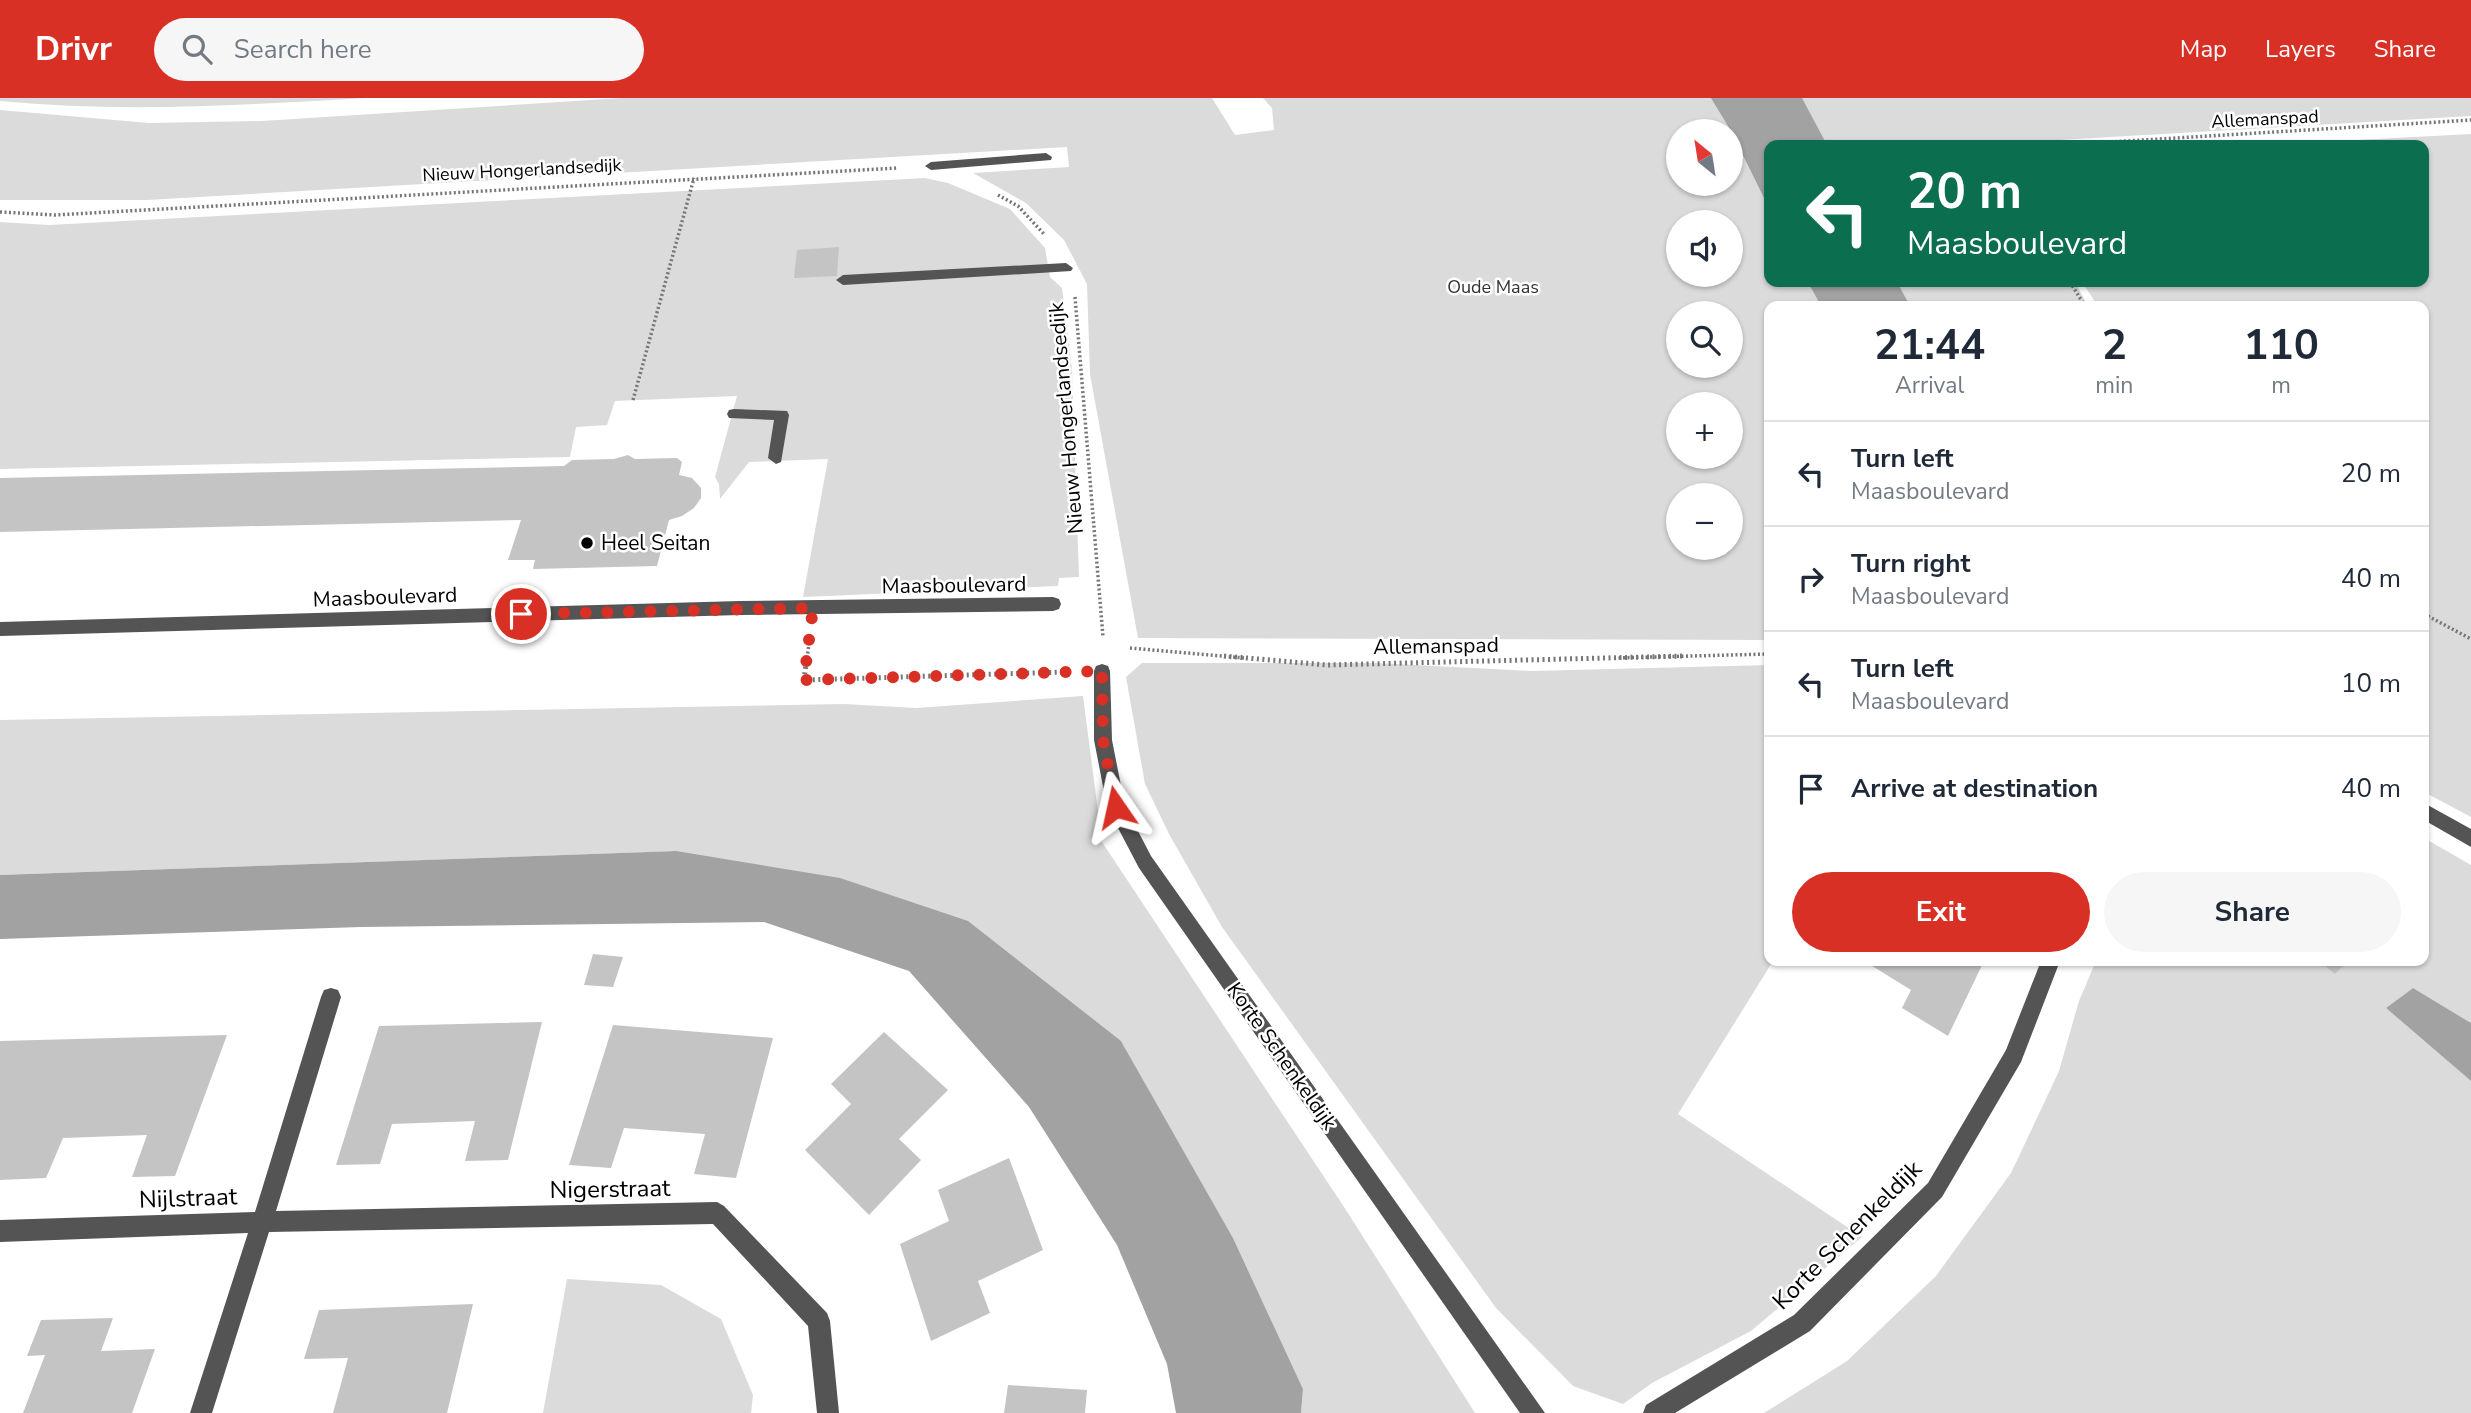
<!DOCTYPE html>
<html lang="en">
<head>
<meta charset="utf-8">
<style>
	:root { --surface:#fff; --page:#f6f6f7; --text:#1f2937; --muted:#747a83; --line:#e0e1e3; --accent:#d93025 }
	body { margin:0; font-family:"Nunito Sans",sans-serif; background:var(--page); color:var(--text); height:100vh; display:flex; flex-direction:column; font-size:26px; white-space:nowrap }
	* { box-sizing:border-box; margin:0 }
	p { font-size:23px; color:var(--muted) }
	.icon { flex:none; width:38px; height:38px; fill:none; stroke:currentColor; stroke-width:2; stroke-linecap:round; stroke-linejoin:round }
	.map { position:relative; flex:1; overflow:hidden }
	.details { position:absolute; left:1764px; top:203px; width:665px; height:665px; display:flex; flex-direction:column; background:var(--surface); border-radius:14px; box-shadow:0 2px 5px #0004 }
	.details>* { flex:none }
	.guide { position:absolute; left:1764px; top:42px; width:665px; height:147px; border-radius:14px; box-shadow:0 2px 5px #0004; background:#0b6e4f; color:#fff; overflow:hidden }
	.needle { width:46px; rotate:330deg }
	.buttons { position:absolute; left:1666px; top:21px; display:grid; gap:14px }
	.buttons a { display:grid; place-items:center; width:77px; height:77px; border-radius:50%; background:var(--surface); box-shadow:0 2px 5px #0004; font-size:35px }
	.pin { position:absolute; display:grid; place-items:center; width:60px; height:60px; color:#fff; margin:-30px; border:4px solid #fff; border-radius:50%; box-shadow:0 2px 7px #0007 }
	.me { position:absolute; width:77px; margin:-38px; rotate:349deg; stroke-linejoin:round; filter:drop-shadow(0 0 5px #0008) }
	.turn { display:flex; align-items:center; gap:24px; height:147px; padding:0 28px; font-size:32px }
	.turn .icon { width:91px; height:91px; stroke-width:2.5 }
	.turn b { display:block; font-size:49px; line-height:60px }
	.eta { display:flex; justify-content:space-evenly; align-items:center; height:119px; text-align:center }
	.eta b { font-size:42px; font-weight:700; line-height:49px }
	.action { display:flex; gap:14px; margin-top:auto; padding:14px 28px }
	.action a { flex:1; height:80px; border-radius:42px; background:var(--accent); color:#fff; font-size:28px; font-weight:700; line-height:80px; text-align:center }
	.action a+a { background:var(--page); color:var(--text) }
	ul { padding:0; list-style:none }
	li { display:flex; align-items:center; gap:21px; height:105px; padding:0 28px; border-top:2px solid var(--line) }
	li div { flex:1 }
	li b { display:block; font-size:26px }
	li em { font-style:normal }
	header { display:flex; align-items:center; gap:42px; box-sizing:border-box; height:98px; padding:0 35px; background:var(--accent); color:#fff }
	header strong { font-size:33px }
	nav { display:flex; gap:38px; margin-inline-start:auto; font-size:24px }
	.search { width:490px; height:63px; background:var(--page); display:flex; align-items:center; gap:18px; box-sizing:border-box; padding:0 24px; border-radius:38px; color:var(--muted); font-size:26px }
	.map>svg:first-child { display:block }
	.green { fill:#dbdbdb; fill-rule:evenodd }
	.water { fill:#a2a2a2 }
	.building { fill:#c4c4c4 }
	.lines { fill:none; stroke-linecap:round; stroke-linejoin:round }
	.path-far1 { stroke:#767676; stroke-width:3.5; stroke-dasharray:2 2.5; stroke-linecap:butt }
	.path { stroke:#767676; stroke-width:5; stroke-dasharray:2 3.5; stroke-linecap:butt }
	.minor { fill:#545454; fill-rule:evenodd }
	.route { stroke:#d93025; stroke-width:12; stroke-dasharray:0 21.6 }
	.poi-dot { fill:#000; stroke:#fff; stroke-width:2.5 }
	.labels { text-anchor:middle; stroke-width:5; stroke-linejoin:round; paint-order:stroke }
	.far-street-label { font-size:18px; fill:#000; stroke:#fff }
	.far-park-label { font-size:18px; fill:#323232; stroke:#fff }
	.street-label { font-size:21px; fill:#000; stroke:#fff }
	.poi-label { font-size:21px; fill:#000; stroke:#fff; text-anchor:start }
	.near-street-label { font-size:24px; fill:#000; stroke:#fff }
</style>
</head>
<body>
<header>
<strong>Drivr</strong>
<div class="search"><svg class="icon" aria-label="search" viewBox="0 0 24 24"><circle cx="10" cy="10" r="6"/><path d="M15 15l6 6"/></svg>Search here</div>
<nav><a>Map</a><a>Layers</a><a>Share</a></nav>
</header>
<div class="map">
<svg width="2471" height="1315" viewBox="0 0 2471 1315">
	<rect width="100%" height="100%" fill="#fff"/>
	<g class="green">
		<path d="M0,0H366C244,7 122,15 0,3Z"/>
		<path d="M622,0H1212L1235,37L1274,32L1272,10L1263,0H2471V18L2041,43L2030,47H1769V184H2075L2088,208H1769V542L1138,540L1090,276L1087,186L1064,142L1026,105L973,75L1069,69L1067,49L147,102H0V12L149,25L262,23ZM1678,33H1731V86H1678ZM1678,124H1731V177H1678ZM1678,215H1731V268H1678ZM1678,306H1731V359H1678ZM1678,397H1731V450H1678Z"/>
		<path d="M2471,36V719L2424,694V208H2098L2082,184H2424V47H2261Z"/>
		<path d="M925,80L948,85L1010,111L1045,150L1050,179L1062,190L1072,272L1079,479L1059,480L1058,488L803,499L828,361L749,364L720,401L719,386L715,379L737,298L615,303L607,327L576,329L570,359L0,371V124L49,127Z"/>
		<path d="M1142,565H1376L1532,573L1769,567V863H1773L1678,1016L1862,1139L1751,1233L1652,1285L1623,1306L1573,1288L1496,1210L1222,829L1169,736L1145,686L1126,579Z"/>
		<path d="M1083,598L1102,744L1346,1112L1475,1315H1301L1303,1291L1233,1140L1121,943L676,753L0,777V622L844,606L916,610Z"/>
		<path d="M2424,740L2471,767V925L2413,890L2386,910L2471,983V1315H1764L1847,1263L1936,1178L2011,1075L2059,973L2079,903L2096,863H2424Z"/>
		<path d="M567,1181L661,1187L721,1221L753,1297L751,1315H543Z"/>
	</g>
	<g class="water">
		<path d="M1711,0H1802L1827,47H1769V110L1731,33Z"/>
		<path d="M1808,184H1897L1910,208H1821Z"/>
		<path d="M676,753L840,780L968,823L1121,943L1233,1140L1303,1291L1301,1315H1176L1167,1266L1117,1147L1029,1009L909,873L764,824L361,829L0,841V777Z"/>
		<path d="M2413,890L2471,925V983L2386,910Z"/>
	</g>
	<g class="building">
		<path d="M839,149L837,178L794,180L797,152Z"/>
		<path d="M628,357L635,361L677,360L682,364L679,377L692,380L701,390V400L694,410L682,418L669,422L657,468L533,471L535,462H508L521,422L0,434V380L564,368L572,362L614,361Z"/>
		<path d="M593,856L623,859L613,889L584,887Z"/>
		<path d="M1871,863H1984L1948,938L1902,910L1911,892L1869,866Z"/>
		<path d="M2319,863H2348L2335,876Z"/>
		<path d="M542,924L508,1062L465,1063L475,1023L392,1026L380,1066L336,1067L379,928Z"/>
		<path d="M613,927L773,940L736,1080L694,1076L705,1036L664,1033L624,1030L611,1070L569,1067Z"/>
		<path d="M884,934L948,992L899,1041L921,1062L869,1117L805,1052L851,1006L831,986Z"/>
		<path d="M227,937L175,1078L132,1079L147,1037L63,1040L46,1080L0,1082V943Z"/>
		<path d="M1009,1060L1043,1152L978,1183L990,1215L931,1243L900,1146L949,1123L938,1092Z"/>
		<path d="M473,1206L447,1315H333L348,1260L304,1261L319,1212Z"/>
		<path d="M113,1220L101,1253L155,1251L132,1315H23L45,1257L27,1258L41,1222Z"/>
		<path d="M1008,1287L1087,1292L1085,1315H1004Z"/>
	</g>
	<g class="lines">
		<g class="path-far1">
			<path d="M2061,47L2471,22"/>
			<path d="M998,97L1018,108L1044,136"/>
			<path d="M0,114L54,117L898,70"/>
			<path d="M2070,184L2085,208"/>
			<path d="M1075,199L1103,539"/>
			<path d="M633,302L694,80"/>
			<path d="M2424,516L2471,541"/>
			<path d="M1130,550L1244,560"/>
			<path d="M807,560L809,546"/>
			<path d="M1614,560L1769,556"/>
		</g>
		<g class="path">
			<path d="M807,558L804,582L1064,574"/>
			<path d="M1224,558L1327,567L1684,558"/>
		</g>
		<g class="minor">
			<path d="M1046,55L1052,59L1051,62L931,72L925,68L931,64Z"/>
			<path d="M1066,165L1073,170L1071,173L843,187L836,182L843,177Z"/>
			<path d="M734,311L787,313L789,317L781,364L776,366L768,360L774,322L729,320L727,316L729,312Z"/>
			<path d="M1053,499L1059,501L1061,506L1059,511L1053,513L740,517L0,538V524L740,503Z"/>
			<path d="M1102,566L1108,568L1110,573L1112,642L1125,708L1151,758L1545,1315H1520L1139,770L1107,709L1094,642V573L1096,568Z"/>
			<path d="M2424,705L2471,731V749L2424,722Z"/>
			<path d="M2041,863H2060L2021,964L1942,1099L1810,1233L1675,1315H1643L1646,1307L1794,1217L1928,1085L2006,952Z"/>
			<path d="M331,890L338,892L341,899L276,1113L717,1104L724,1108L827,1215L830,1223L839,1315H817L808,1228L713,1126L269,1134L212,1315H190L248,1135L0,1144V1122L255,1114L321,899L324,892Z"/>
		</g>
	</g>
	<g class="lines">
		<path class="route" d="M521,516L813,510L804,582L1102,573L1103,642L1116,709"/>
	</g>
	<circle class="poi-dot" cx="587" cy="445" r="7"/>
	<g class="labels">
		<g class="far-street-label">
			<text transform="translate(2265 21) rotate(-3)" y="6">Allemanspad</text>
			<text transform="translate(522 72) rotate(-3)" y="6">Nieuw Hongerlandsedijk</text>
		</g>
		<g class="far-park-label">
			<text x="1493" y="195">Oude Maas</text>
		</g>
		<g class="street-label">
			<text transform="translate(1066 320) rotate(-95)" y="7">Nieuw Hongerlandsedijk</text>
			<text transform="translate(954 487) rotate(-1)" y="7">Maasboulevard</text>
			<text transform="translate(385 499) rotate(-2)" y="7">Maasboulevard</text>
			<text transform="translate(1436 548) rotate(-1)" y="7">Allemanspad</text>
			<text transform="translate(1282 958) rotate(55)" y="7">Korte Schenkeldijk</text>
		</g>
		<g class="poi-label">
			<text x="601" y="452">Heel Seitan</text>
		</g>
		<g class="near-street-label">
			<text transform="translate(610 1091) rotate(-1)" y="8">Nigerstraat</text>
			<text transform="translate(188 1100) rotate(-2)" y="8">Nijlstraat</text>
			<text transform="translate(1847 1137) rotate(-45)" y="8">Korte Schenkeldijk</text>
		</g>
	</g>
</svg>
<div class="buttons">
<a><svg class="needle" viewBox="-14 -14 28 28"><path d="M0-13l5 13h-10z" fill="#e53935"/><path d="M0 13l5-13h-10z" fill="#747a83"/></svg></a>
<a><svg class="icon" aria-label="sound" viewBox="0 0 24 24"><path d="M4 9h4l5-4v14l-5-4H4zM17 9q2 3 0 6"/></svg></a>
<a><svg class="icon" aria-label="search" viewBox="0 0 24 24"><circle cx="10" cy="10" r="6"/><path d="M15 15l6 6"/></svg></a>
<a>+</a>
<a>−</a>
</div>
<div class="pin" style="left:521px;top:516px;background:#d93025"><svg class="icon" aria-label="arrive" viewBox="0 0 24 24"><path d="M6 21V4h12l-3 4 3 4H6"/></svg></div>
<svg class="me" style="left:1116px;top:709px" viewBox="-20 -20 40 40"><path d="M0-17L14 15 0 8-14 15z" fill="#d93025" stroke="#fff" stroke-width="4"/></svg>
<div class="guide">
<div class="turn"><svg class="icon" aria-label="left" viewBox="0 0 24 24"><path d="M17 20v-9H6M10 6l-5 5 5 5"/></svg><div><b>20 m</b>Maasboulevard</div></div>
</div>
<section class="details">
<div class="eta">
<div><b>21:44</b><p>Arrival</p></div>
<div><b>2</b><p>min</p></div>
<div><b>110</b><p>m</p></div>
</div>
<ul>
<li><svg class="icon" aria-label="left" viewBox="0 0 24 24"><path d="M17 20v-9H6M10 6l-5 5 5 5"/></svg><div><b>Turn left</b><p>Maasboulevard</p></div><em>20 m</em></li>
<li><svg class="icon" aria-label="right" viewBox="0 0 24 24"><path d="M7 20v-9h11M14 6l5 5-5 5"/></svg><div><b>Turn right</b><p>Maasboulevard</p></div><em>40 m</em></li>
<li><svg class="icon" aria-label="left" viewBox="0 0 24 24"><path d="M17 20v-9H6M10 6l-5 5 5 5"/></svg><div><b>Turn left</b><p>Maasboulevard</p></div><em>10 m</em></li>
<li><svg class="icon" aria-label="arrive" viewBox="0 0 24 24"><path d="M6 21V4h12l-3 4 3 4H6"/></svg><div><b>Arrive at destination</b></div><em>40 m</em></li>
</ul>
<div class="action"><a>Exit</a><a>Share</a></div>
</section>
</div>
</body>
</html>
